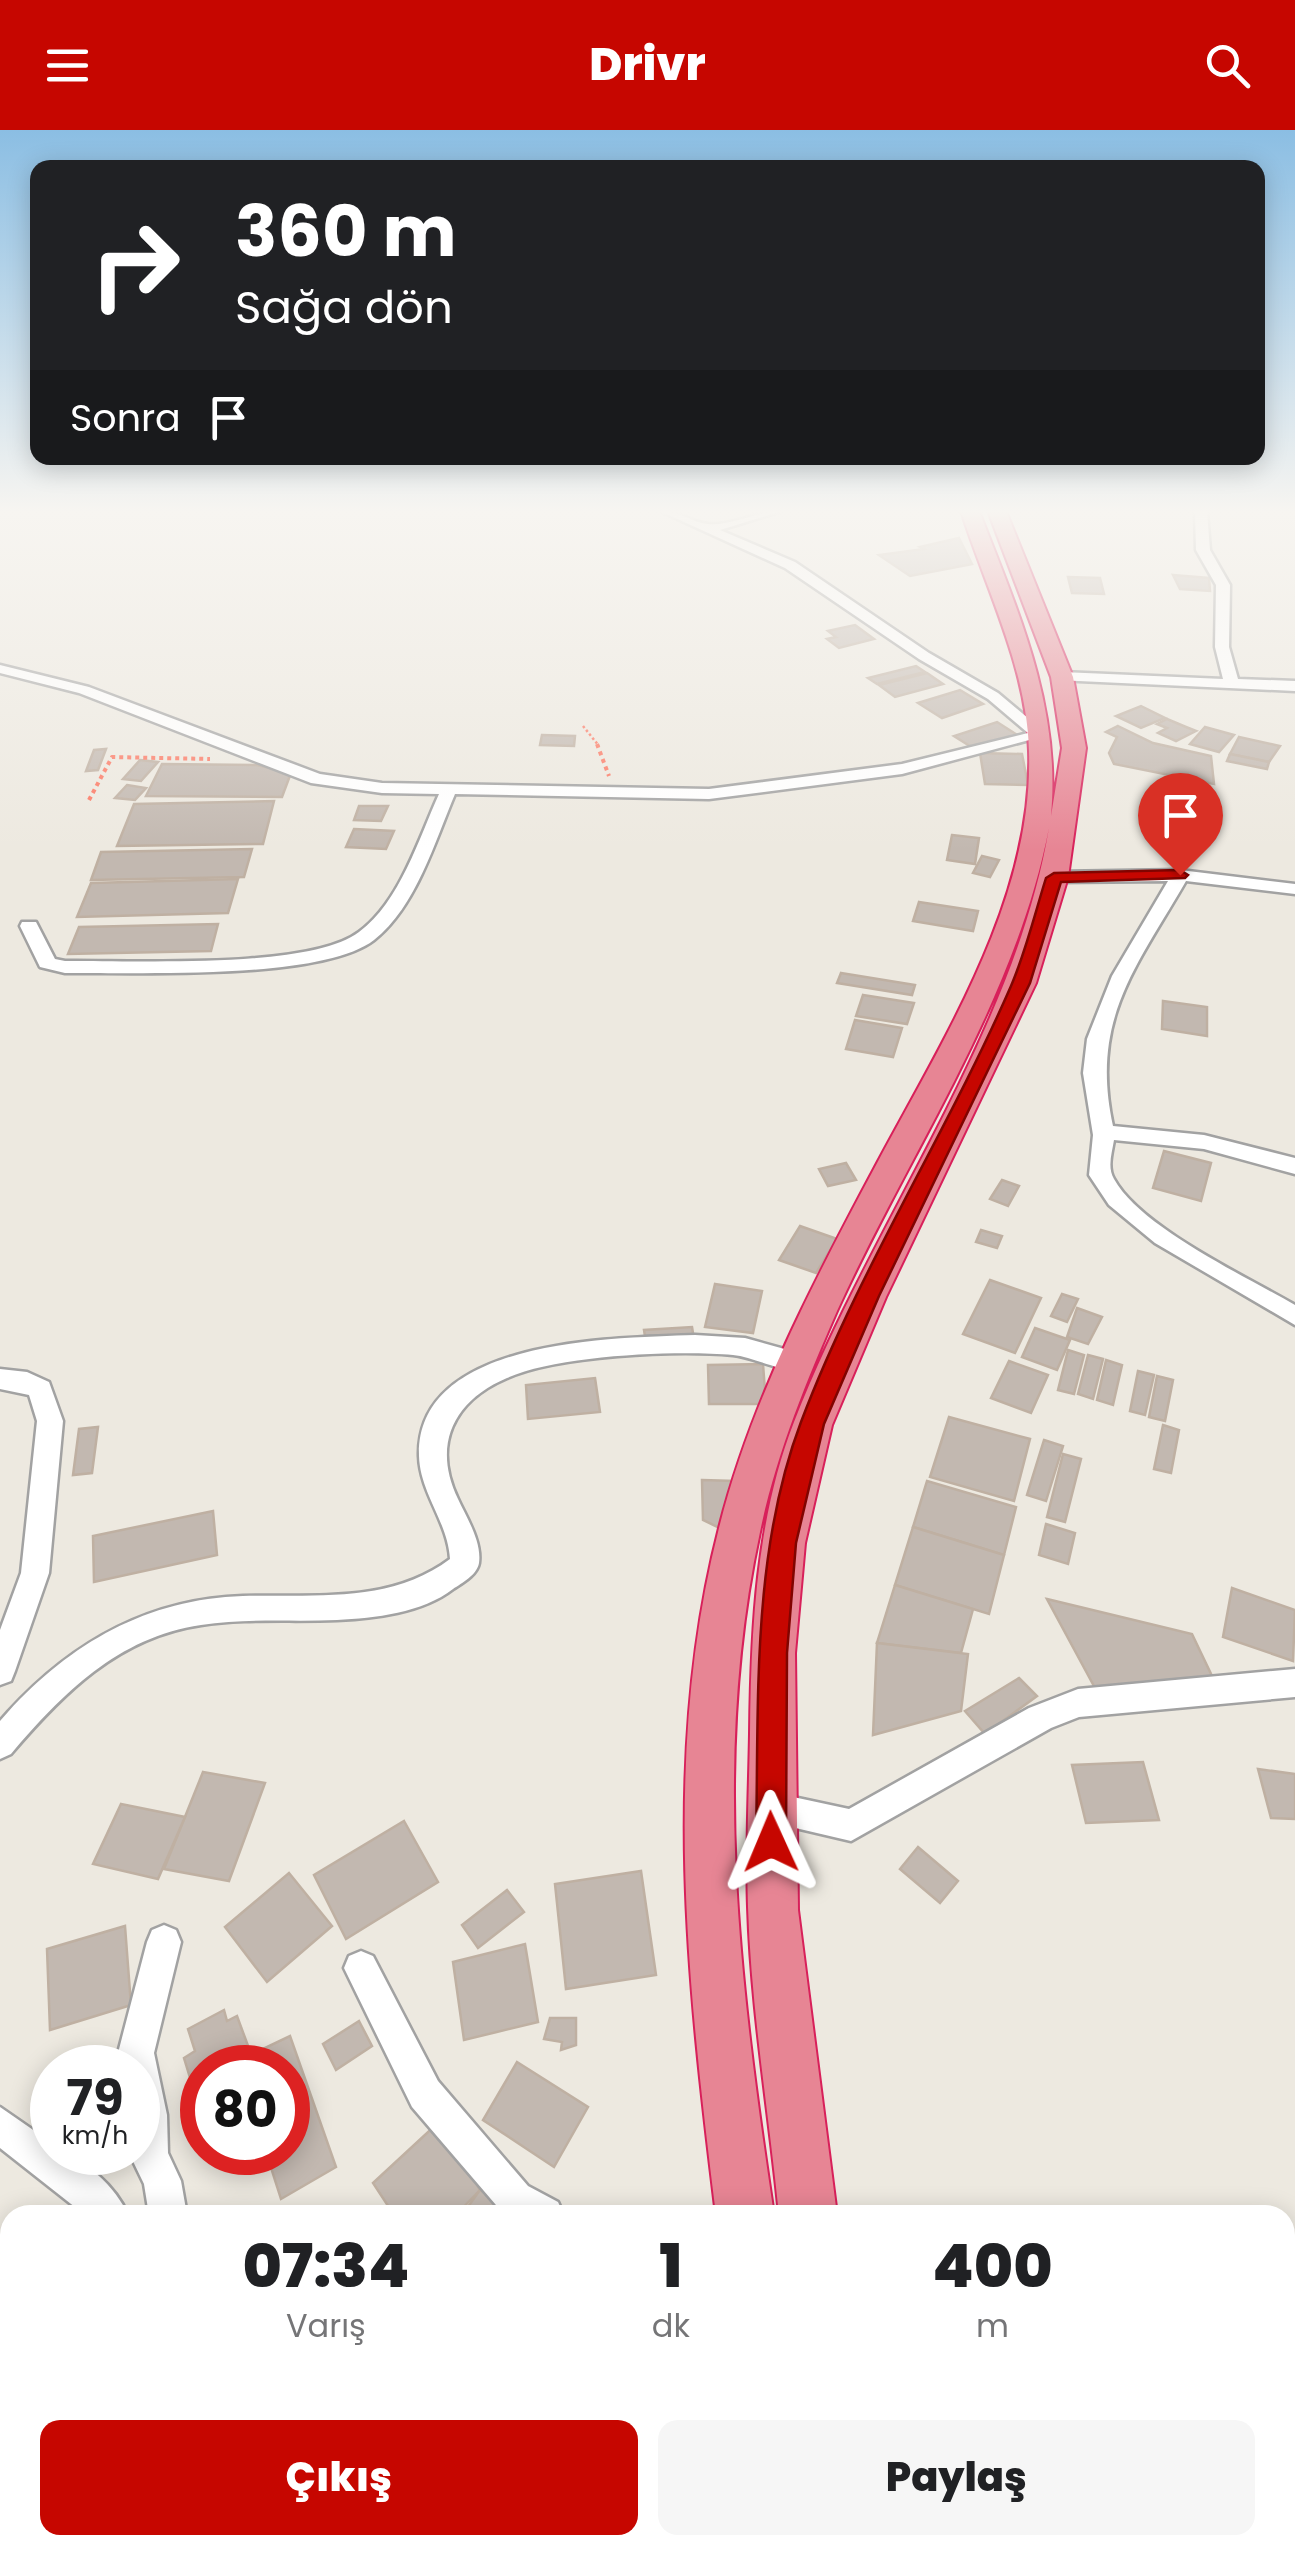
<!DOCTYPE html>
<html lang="tr">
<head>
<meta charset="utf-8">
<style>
	:root { --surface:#fff; --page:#f6f6f6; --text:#202124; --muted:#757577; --accent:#c60600 }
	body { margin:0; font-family:Poppins,sans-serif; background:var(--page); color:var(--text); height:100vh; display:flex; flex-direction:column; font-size:38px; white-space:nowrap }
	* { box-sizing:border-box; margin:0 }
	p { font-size:32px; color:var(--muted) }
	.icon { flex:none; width:55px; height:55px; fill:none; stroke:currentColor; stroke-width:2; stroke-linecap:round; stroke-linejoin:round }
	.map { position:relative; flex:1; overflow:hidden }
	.details { position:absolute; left:0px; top:2075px; width:1295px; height:350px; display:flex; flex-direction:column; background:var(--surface); border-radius:30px 30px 0 0; box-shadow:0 5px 25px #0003 }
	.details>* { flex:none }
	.hud { position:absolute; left:30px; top:30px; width:1235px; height:305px; border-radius:20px; box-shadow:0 5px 25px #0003; background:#202124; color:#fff; overflow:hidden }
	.speed { position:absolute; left:30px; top:1915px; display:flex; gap:20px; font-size:50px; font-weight:700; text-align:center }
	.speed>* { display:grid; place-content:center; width:130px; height:130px; border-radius:50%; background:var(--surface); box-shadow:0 5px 25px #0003; line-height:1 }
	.speed small { font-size:25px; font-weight:400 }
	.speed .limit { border:15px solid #d22; background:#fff; color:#111 }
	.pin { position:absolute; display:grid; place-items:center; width:85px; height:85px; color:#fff; margin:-102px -42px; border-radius:50% 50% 50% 0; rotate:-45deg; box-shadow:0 0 10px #0007 }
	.pin .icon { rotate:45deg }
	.me { position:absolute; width:110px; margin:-55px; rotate:359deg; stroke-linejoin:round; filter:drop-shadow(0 0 8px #0008) }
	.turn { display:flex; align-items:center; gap:35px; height:210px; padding:0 40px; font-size:45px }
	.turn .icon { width:130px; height:130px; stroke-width:2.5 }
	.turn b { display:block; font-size:70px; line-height:85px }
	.then { display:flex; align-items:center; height:95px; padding:0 40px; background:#0003; gap:20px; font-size:38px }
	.eta { display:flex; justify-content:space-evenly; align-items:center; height:170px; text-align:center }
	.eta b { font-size:60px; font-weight:800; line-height:70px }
	.cta { display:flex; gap:20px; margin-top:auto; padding:20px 40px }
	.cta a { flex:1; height:115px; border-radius:20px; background:var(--accent); color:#fff; font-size:40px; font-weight:800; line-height:115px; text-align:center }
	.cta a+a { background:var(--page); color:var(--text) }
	header { display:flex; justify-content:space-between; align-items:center; height:130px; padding:0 40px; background:var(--accent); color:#fff; font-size:45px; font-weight:800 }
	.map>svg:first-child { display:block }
	.building { fill:#c2b8b0; stroke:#bfb0a2; stroke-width:2.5 }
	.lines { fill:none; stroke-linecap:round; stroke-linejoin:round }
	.minor-casing { stroke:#a2a2a2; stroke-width:5 }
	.highway-casing { stroke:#d8205a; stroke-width:4 }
	.path-far1 { stroke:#fc7762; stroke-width:2.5; stroke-dasharray:2.5 2.5; stroke-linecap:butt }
	.path { stroke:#fc7762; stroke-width:4; stroke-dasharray:4 4; stroke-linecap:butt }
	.minor { fill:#fff; fill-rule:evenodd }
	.highway { fill:#e78594; fill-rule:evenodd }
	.route { fill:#c60600; stroke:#810400; stroke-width:2.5 }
</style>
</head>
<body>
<header><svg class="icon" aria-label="menu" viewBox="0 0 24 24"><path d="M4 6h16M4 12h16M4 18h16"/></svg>Drivr<svg class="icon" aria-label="search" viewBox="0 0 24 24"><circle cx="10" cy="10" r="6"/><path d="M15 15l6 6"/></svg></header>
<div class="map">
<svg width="1295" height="2425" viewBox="0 0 1295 2425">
	<rect width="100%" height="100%" fill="#ede9e0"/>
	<g class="building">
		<path d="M959,408L972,434L910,446L879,425L924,419L920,417Z"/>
		<path d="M1173,445L1209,448L1210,461L1180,459Z"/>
		<path d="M1068,447L1100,448L1104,464L1072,463Z"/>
		<path d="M855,495L874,509L839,518L827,509L836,507L828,501Z"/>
		<path d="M916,536L925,542L877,554L868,548Z"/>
		<path d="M927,543L943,554L895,567L879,555Z"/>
		<path d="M960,560L983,574L942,588L918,573Z"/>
		<path d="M1141,576L1165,588L1141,598L1116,586Z"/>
		<path d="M1167,589L1186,597L1196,601L1176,611L1158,603L1167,598L1157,594Z"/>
		<path d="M997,592L1019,606L976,620L954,606Z"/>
		<path d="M1118,596L1153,613L1211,626L1214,654L1114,634L1109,623L1117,607L1106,602Z"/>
		<path d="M1205,597L1234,605L1219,622L1190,614Z"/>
		<path d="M542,605L575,606L574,616L540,615Z"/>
		<path d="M1239,607L1280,616L1269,632L1230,624Z"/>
		<path d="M106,619L98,640L86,641L94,620Z"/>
		<path d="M980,623L1022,624L1028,655L985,654Z"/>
		<path d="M1230,624L1269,632L1267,639L1227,631Z"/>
		<path d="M140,630L158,632L141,651L123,649Z"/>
		<path d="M162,634L257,635L291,643L282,667L146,666Z"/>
		<path d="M1168,654L1211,659V678L1168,672Z"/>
		<path d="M127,655L146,658L135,670L115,668Z"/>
		<path d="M274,671L263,714L117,716L134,674Z"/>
		<path d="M359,676H388L381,691L354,690Z"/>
		<path d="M354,699L394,701L386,719L346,717Z"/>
		<path d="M952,705L979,708L975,734L947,730Z"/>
		<path d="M252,719L244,747L91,750L101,722Z"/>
		<path d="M982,726L999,730L990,747L973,743Z"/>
		<path d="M238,749L228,783L77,787L91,753Z"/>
		<path d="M919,772L978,781L973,801L913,791Z"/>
		<path d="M218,794L211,821L68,824L79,797Z"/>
		<path d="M841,843L915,855L912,865L837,853Z"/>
		<path d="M863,865L914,873L907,894L856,886Z"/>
		<path d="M1163,871L1207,877V906L1162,899Z"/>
		<path d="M855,890L902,898L893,927L846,919Z"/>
		<path d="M1164,1021L1211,1033L1201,1071L1153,1058Z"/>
		<path d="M846,1033L856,1050L828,1056L819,1039Z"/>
		<path d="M1002,1050L1019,1056L1008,1076L990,1069Z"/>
		<path d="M800,1096L837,1109L816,1143L779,1130Z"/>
		<path d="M981,1100L1002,1106L997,1118L976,1112Z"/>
		<path d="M990,1150L1041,1168L1015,1223L963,1204Z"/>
		<path d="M715,1154L762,1161L753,1203L705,1197Z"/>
		<path d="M1062,1164L1078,1169L1067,1192L1051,1186Z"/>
		<path d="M1077,1178L1102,1187L1088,1214L1067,1207Z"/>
		<path d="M692,1197L694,1209L646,1213L644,1200Z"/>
		<path d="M1035,1198L1070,1210L1057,1240L1022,1227Z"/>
		<path d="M1068,1220L1084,1225L1074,1264L1058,1260Z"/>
		<path d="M1088,1225L1103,1229L1093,1269L1078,1264Z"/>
		<path d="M1106,1230L1122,1235L1113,1275L1097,1270Z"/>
		<path d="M1009,1231L1048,1245L1031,1283L991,1268Z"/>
		<path d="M763,1234L766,1274H709L708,1235Z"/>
		<path d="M1138,1241L1154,1245L1145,1285L1130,1281Z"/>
		<path d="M1157,1246L1173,1250L1165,1291L1149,1287Z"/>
		<path d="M595,1248L600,1282L528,1289L526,1255Z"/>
		<path d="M949,1287L1030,1309L1014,1371L930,1347Z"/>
		<path d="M1163,1295L1179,1300L1171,1343L1154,1339Z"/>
		<path d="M98,1297L92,1343L73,1345L79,1299Z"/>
		<path d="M1044,1310L1063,1316L1046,1371L1027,1365Z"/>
		<path d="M1063,1324L1081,1329L1065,1392L1047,1387Z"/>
		<path d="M702,1350L735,1351L730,1403L703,1390Z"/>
		<path d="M927,1351L1016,1377L1004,1425L913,1397Z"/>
		<path d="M213,1381L217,1425L94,1452L93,1406Z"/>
		<path d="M1046,1394L1075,1403L1068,1434L1039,1425Z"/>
		<path d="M913,1397L1004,1425L989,1484L895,1455Z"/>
		<path d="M895,1455L973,1479L961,1523L877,1513Z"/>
		<path d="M1232,1458L1295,1480L1293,1531L1223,1507Z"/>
		<path d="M1047,1469L1192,1504L1212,1546L1095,1558Z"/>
		<path d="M877,1513L968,1524L961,1581L873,1605Z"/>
		<path d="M1019,1548L1037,1566L985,1604L965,1581Z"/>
		<path d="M1143,1632L1159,1690L1086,1693L1072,1635Z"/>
		<path d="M1258,1639L1295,1644V1689L1271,1688Z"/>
		<path d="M203,1642L265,1653L229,1751L164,1739Z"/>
		<path d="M121,1674L185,1687L158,1749L93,1734Z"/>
		<path d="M404,1691L438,1752L346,1809L314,1745Z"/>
		<path d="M918,1717L958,1751L940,1773L900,1739Z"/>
		<path d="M641,1741L656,1845L566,1859L555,1754Z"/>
		<path d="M289,1743L332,1796L267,1852L225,1797Z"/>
		<path d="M507,1760L524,1782L478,1818L462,1795Z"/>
		<path d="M125,1796L131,1875L50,1900L47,1819Z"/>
		<path d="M525,1814L538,1892L464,1910L453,1832Z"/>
		<path d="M224,1880L227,1891L237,1886L251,1924L235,1932L237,1938H202V1987L184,1928L195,1921L188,1899Z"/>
		<path d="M550,1888H576V1915L561,1920L562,1912L544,1909Z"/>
		<path d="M359,1891L372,1916L336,1940L323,1914Z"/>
		<path d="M290,1906L336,2037L281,2069L266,2022H288V1938H237L235,1932Z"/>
		<path d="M517,1932L588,1977L554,2037L483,1990Z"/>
		<path d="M440,1991L480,2060L456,2085H394L373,2053Z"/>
		<path d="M480,2060L517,2085H462Z"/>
		<path d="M0,2205L10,2225V2247L0,2255Z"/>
		<path d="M305,2415H428L431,2417L426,2425H299Z"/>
	</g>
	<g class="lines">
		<g class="minor-casing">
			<g id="minor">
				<path d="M660,381C679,380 690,392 708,394C727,397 759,381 782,381L720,400L795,432L929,523L998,563L1048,605L902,644L709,669L455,664C435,711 416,777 374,810C321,851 134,842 65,843L40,837L20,796L22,792H36L55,829L65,831C131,830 309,840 359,802C400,772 419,708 439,664L382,663L311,653L79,563L0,543V535L89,557L320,644L382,653L709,659L902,634L1028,603L988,569L919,529L785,438Z"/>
				<path d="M1195,381H1207L1210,420L1230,455L1229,517L1238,549L1295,551V561L1057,550V544L1062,542L1223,549L1215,517L1216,455L1196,420Z"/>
				<path d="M1180,740L1295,754V764L1186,751C1135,839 1090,890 1113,996L1204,1005L1295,1028V1044L1204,1019L1114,1010C1112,1023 1107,1037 1114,1049C1140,1097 1247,1147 1295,1175V1195L1155,1113L1109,1075L1089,1045L1093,1005L1083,943L1087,909L1112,846L1168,751L1054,752L1045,747L1054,742Z"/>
				<path d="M695,1205L745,1208L806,1225L810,1232L806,1239C786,1245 755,1227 733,1225C676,1220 558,1225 507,1248C453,1271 432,1315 458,1369C466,1387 482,1411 479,1433C477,1445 462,1453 453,1459C422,1483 375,1488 337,1490C292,1492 246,1488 201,1495C118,1507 62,1564 11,1624L0,1629V1591L8,1582C71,1513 147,1469 243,1466C315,1464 390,1474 450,1429C448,1392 420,1363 419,1326C416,1208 615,1208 695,1205Z"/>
				<path d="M0,1239L27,1242L49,1252L63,1291L49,1443L15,1541L11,1551L0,1555V1500L21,1443L37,1291L29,1265L0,1259Z"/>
				<path d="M1295,1539V1567L1079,1587L1051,1598L851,1711L770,1692L759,1688L754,1677L759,1666L770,1662L849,1679L1029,1578L1078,1559Z"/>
				<path d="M164,1795L176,1800L181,1812L154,1923L167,1985L168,2023L181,2051L187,2085H149L144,2054L130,2025L138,2022V1938H121L118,1923L147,1812L152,1800Z"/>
				<path d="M361,1821L373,1826L438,1951L528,2056L558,2072L564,2085L502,2082L412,1977L344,1838L349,1826Z"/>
				<path d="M0,1977L52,2013V2022C81,2022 118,2060 128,2085H85L0,2018Z"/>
				<path d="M1285,2140L1295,2145V2189L1285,2185Z"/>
				<path d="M497,2415H541L545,2425H501Z"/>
				<path d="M665,2415H709L705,2425H661Z"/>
			</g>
		</g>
		<g class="highway-casing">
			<g id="highway">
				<path d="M961,381H979C1018,481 1061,577 1051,686L1062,618L1051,547L988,381H1006L1073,547L1086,618L1068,747L1036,853L886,1167L832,1295L805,1413L795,1523L798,1780L837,2085H779C769,1983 751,1879 748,1777C746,1720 749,1662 750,1604C751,1501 756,1389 794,1292C870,1096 1014,905 1049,698C1015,872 909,1022 837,1181C806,1252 776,1325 760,1402C711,1628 740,1858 774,2085H716C688,1858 661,1623 719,1398C751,1271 813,1153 875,1037C942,911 1034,769 1029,621C1027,538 986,459 961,381Z"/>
				<path d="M783,2415H847L850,2425H786Z"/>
				<path d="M851,2415H915L918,2425H854Z"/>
			</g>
		</g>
		<path class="path-far1" d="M583,596L599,616"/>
		<g class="path">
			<path d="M597,614L609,646"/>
			<path d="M89,670L112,627L210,629"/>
		</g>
		<use href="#minor" class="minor"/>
		<use href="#highway" class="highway"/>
	</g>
	<linearGradient id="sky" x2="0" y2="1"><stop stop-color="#8bbee3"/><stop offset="0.53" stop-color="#f7f5f1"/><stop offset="1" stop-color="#f7f5f1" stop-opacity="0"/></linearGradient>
	<rect width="1295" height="720" fill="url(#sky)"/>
	<path class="route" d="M1180,740L1188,745L1185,748L1061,752L1030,853L879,1166L824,1294L796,1413L787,1523L786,1712L782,1722L771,1726L761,1722L756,1712C759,1573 751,1424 801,1292C858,1141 947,1003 1011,856C1026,821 1035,783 1046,748L1054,743Z"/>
</svg>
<div class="speed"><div>79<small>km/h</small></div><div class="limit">80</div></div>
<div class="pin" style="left:1180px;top:745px;background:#d93025"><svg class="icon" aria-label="arrive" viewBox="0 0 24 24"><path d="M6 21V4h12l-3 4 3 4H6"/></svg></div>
<svg class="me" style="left:771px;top:1712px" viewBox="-20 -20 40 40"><path d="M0-17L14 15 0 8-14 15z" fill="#c60600" stroke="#fff" stroke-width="4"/></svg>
<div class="hud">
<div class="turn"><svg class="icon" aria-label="right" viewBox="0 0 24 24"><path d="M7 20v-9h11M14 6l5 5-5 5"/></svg><div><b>360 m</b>Sağa dön</div></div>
<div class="then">Sonra<svg class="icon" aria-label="arrive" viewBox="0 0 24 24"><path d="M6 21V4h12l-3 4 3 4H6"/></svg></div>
</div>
<section class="details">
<div class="eta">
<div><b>07:34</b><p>Varış</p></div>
<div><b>1</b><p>dk</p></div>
<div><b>400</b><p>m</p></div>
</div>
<div class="cta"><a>Çıkış</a><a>Paylaş</a></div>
</section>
</div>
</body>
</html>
